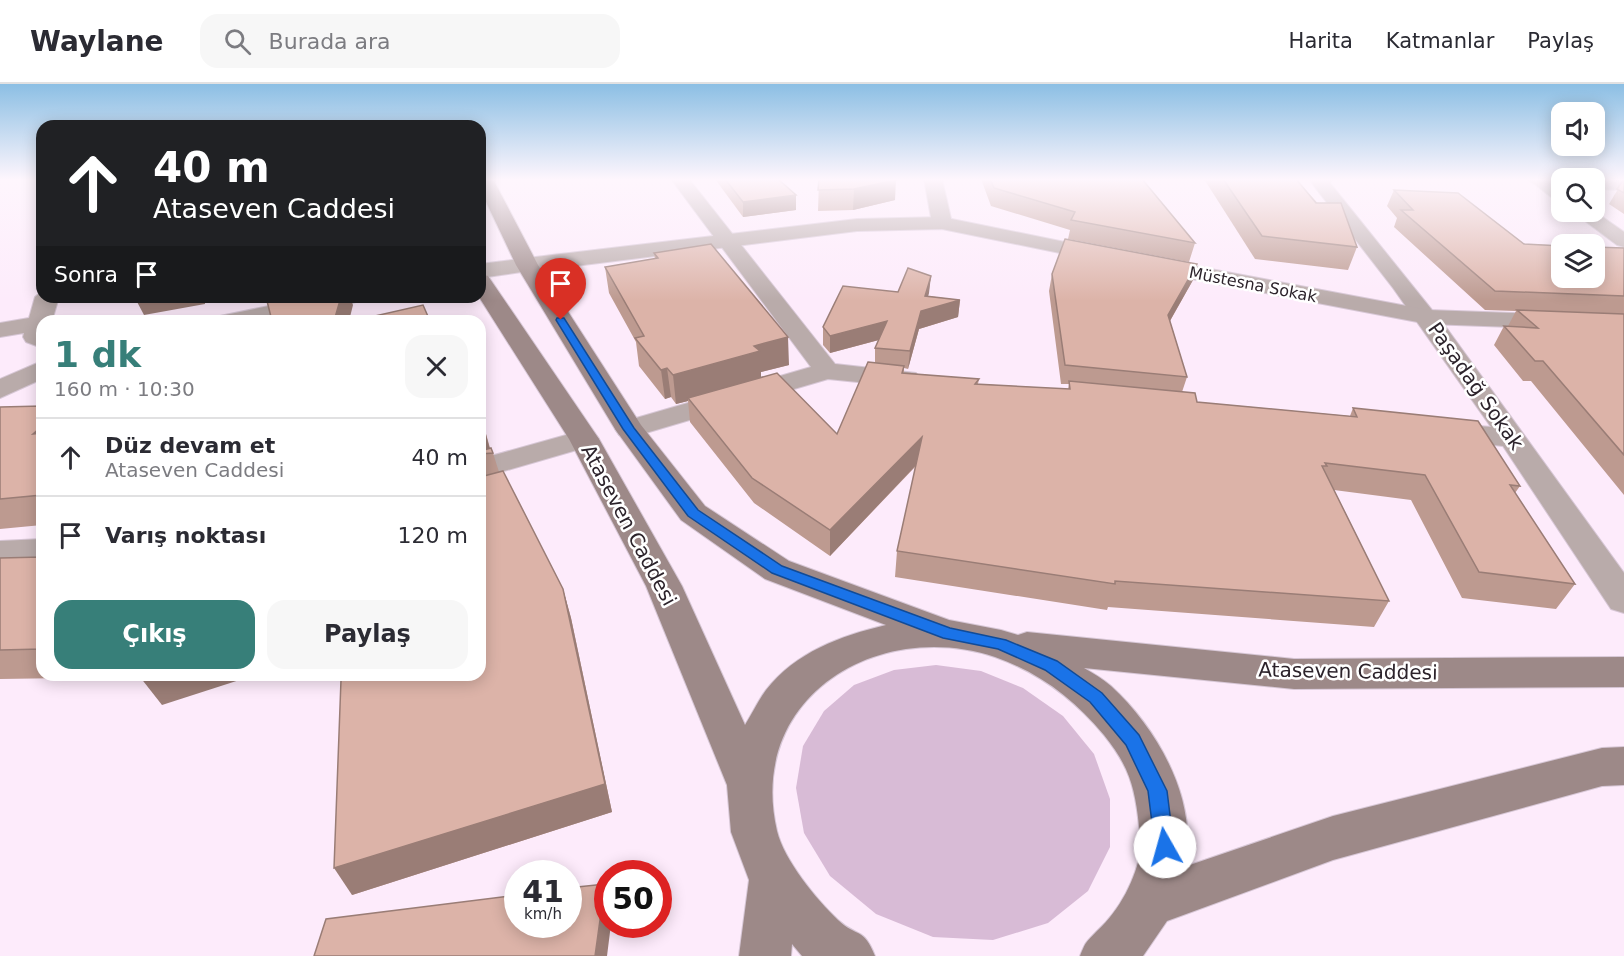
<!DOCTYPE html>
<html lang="tr">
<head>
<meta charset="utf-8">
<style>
	:root { --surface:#fff; --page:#f7f7f7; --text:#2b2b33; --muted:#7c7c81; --line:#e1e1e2; --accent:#377f79 }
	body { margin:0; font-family:"DejaVu Sans",sans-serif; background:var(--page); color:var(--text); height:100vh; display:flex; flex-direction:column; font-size:22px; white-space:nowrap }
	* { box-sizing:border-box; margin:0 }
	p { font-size:20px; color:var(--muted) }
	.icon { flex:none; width:33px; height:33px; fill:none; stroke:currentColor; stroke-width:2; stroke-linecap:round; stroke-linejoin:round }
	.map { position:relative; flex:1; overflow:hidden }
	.drawer { position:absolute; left:36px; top:231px; width:450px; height:366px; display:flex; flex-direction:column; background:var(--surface); border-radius:18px; box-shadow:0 3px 15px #0003 }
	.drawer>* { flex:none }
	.top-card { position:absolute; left:36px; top:36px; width:450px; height:183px; border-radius:18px; box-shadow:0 3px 15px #0003; background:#202124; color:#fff; overflow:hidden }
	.tools { position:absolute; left:1551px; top:18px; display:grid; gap:12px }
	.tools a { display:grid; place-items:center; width:54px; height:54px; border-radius:12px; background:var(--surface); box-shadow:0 3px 15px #0003; font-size:30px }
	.speed { position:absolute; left:504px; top:776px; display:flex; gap:12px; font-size:30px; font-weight:700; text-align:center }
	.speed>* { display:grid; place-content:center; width:78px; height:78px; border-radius:50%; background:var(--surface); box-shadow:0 3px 15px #0003; line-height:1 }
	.speed small { font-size:15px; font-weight:400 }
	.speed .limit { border:9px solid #d22; background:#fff; color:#111 }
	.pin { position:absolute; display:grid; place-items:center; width:51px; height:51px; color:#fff; margin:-62px -26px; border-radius:50% 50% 50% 0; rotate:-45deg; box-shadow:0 0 6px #0007 }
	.pin .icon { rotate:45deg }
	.me { position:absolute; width:66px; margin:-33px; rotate:353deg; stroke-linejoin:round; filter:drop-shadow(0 0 4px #0008) }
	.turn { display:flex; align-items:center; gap:21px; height:126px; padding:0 18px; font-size:27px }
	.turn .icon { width:78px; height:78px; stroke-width:2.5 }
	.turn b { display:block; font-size:42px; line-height:51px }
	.then { display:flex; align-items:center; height:57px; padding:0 18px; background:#0003; gap:12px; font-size:22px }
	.round { display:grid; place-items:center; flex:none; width:63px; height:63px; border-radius:18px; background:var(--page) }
	.headline { display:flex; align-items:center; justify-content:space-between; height:102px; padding:0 18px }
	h1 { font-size:36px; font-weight:700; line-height:45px; color:var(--accent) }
	.action { display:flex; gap:12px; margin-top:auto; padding:12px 18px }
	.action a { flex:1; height:69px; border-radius:18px; background:var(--accent); color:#fff; font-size:24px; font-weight:700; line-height:69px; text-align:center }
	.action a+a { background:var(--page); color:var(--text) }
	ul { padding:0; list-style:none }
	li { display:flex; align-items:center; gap:18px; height:78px; padding:0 18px; border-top:2px solid var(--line) }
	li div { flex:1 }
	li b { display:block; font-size:22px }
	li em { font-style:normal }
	header { display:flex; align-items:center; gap:36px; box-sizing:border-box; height:84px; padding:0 30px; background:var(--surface); border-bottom:2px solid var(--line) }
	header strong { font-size:28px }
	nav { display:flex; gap:33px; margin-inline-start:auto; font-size:21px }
	.search { width:420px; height:54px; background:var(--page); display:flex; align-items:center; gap:15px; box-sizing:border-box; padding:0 21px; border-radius:18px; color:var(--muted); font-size:22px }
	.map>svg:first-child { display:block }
	.green { fill:#d8bbd6 }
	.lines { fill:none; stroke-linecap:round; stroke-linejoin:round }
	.minor-casing { stroke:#d7c7d6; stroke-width:2 }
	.tertiary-casing { stroke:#d7c7d6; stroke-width:2 }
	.secondary-casing { stroke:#d7c7d6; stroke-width:2 }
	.minor { fill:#b9abaa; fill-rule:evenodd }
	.tertiary { fill:#b9abaa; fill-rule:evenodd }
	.secondary { fill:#9d8988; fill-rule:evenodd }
	.wall { fill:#bd9a90 }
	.shaded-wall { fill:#9a7d76 }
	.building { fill:#dcb3a8; stroke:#9a7d76; stroke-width:1.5 }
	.route { fill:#1a73e8; stroke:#114b97; stroke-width:1.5 }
	.labels { text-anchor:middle; stroke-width:5; stroke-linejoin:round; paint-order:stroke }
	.far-street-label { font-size:16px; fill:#2c232b; stroke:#fff }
	.street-label { font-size:20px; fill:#2c232b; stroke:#fff }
</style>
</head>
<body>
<header>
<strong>Waylane</strong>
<div class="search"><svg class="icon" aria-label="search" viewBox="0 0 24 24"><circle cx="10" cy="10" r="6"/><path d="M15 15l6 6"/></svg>Burada ara</div>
<nav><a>Harita</a><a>Katmanlar</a><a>Paylaş</a></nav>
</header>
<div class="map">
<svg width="1624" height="872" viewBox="0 0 1624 872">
	<rect width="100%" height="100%" fill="#fdebfb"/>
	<path class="green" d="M936,581L981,587L1023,604L1063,632L1094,670L1110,715V763L1088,807L1048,839L993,856L933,853L876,830L830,792L804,749L796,704L803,662L824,627L854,601L894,586Z"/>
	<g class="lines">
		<g class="minor-casing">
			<g id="minor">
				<path d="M671,95H689L835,280L916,289L920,295L916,301L907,303L828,295L639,351L629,354L619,351L615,345L619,339L811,283Z"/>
				<path d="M924,95H942L952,139L949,143H935L932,139Z"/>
				<path d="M1313,95H1333L1330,99L1448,246L1624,489V529L1611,525L1503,362L1432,354L1427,348L1432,342L1442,339L1491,343L1393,204L1314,102L1311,98Z"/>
				<path d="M1528,95H1549L1562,103V117L1555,116Z"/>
				<path d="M1594,95L1624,96V106L1594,105Z"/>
				<path d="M1594,127L1624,148V163L1617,161L1573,128Z"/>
				<path d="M527,174L535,176L538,181L535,186L480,194V180Z"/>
				<path d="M42,207V213H59L52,237H42V264L26,258L23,253L24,249L0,253V239L29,234L35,213Z"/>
				<path d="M313,213H360L356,218L265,237H217L220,232Z"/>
				<path d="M42,277V295L0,314V295Z"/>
				<path d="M584,346L594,349L599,355L594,361L480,394V375Z"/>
				<path d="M42,455V479L0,481V457Z"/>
			</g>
		</g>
		<g class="tertiary-casing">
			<g id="tertiary">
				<path d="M942,133L1104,166L1112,167L1115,172L1112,177L1104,178L942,145L857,147L527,188L519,186L516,181L519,176L527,174L857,135Z"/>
				<path d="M1152,174L1428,226L1624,233V247L1428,240L1144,186L1141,181L1144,176Z"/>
			</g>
		</g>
		<g class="secondary-casing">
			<path id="secondary" d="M480,95H493L538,181L641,341L705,422L789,477L949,536L1001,546L1018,551L1027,548L1294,575L1624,573V603L1294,605L1084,584C1093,589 1103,595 1111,602C1158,645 1200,719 1184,783L1333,732L1602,664L1624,663V701L1602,702L1333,776L1167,837L1143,872H1080C1087,855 1086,859 1097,847C1120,826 1136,795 1141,765C1142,758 1140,749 1139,742C1135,703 1129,682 1104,651C1074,615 1040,589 995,573C877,534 746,614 777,747C784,776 816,815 838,836C857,854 863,842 875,872H802L792,860L791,872H739L749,796L731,748L727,701L646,502L569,355L479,213L480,190L488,192L599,355L682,502L745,641C752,630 758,617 766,606C796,568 840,552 886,541L765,495L681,436L615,345L516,181L480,105Z"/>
		</g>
		<use href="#minor" class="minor"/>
		<use href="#tertiary" class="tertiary"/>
		<use href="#secondary" class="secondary"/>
	</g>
	<g class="wall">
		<path d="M715,95H778L796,126L743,133Z"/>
		<path d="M819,95L895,116L853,126L818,127Z"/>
		<path d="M981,95H1142L1195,159L1189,178L1068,155L1070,146L991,122Z"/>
		<path d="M1204,95H1296L1357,163L1348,186L1255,175Z"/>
		<path d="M1624,95V130L1609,120Z"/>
		<path d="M1394,106L1524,160L1624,164V411L1531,297H1523L1494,261L1504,242H1508L1516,227L1485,226L1394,143L1397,134L1387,122Z"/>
		<path d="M654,169L789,281L761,288V294L837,350L875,279V264L879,256L830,269L823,261V243L898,208L931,192L928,212L960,216L958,233L919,245L908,285L904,284V289L979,295L978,300L1068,305L1069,300H1061L1049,207L1052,190L1193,196L1170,237L1187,293L1182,308L1197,318L1350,332L1353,324L1520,402L1515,409L1575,500L1556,525L1462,514L1411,416L1334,406L1389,517L1374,543L1108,523L1107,526L895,493L897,467L916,382L830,472L754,419L690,338L688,317L676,320L671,313L665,315L639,282L636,258L609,209L605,183L655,175Z"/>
		<path d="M42,322V441L0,445V323Z"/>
		<path d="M480,334L483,339L490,364L493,369L499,388L563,505L571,534L612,728L352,811L480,591Z"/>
		<path d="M42,473V591H69L67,594L0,595V474Z"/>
	</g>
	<g class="shaded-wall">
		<path d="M896,96L895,116L853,126L854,105Z"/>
		<path d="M796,111V126L743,133V118Z"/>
		<path d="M1197,180L1193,196L1163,249L1168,231Z"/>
		<path d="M931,192L929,209L924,226L960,216L958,233L919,245L908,285L910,267Z"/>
		<path d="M110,213H205V220L144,231L135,214L112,218Z"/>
		<path d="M341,213H350L353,221L349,237H334Z"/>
		<path d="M887,237L886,254L830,269V252Z"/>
		<path d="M788,253L789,281L761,288V295L688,314V317L676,320L673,291L754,262Z"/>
		<path d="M667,284L671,313L665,315L661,286Z"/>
		<path d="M483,339L490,366L480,370V340Z"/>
		<path d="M42,342V363L33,350Z"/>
		<path d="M922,353L919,378L830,472V446Z"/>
		<path d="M563,505L571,534L612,728L352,811L334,784Z"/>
		<path d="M146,591H255L162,621L140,593Z"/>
		<path d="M605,800L608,808V840H611L607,872H595Z"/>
	</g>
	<g class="building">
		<path d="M725,95H778L796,111L743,118Z"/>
		<path d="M819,95H896V96L854,105L818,106Z"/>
		<path d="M990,95H1142L1195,159L1071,136L1075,128L994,104Z"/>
		<path d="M1223,95H1296L1316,119H1341L1357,163L1262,152Z"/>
		<path d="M1624,95V109L1617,105Z"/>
		<path d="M1394,106L1458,109L1524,160L1562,162V194H1594V163L1624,164V212L1495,207L1401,126H1413Z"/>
		<path d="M1065,155L1197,180L1168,231L1187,293L1065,281L1052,190Z"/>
		<path d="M711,160L788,253L754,262L760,267L673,291L667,284L661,286L635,254L644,252L605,183L658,174L654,169Z"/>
		<path d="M908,184L931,192L925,212L960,216L921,227L910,267L875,264L887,237L830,252L823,243L843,202L898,208Z"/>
		<path d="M266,213H341L334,237H272Z"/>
		<path d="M423,221L430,237H353Z"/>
		<path d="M1517,226L1624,230V371L1543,277H1535L1504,242L1538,244Z"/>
		<path d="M868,278L904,282L902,289L979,295L975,300L1070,305L1069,297L1195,309L1197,318L1357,333L1353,324L1478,337L1520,402L1510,401L1575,500L1479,488L1425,391L1325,379L1327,382H1322L1389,517L1115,497V500L897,467L922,353L830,446L752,394L688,314L777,289L837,350Z"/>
		<path d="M42,322V342L33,350L42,349V411L0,415V323Z"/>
		<path d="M491,364L493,369L480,370V367Z"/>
		<path d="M503,387L563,505L605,700L334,784L341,596L360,591H480V393Z"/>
		<path d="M42,473V565L0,566V474Z"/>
		<path d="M605,800L595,872H314L326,835L518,811V840H568V804Z"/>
	</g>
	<linearGradient id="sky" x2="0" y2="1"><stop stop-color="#8cbfe4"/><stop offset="0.44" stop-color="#fef6fd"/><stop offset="1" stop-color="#fef6fd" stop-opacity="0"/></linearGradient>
	<rect width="1624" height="217" fill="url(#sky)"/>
	<path class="route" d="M557,234H564L634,344L698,426L782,482L950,544L1006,556L1057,577L1102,609L1139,651L1167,707L1174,763L1172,769L1165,772L1158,769L1155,763L1148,707L1126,661L1090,618L1045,586L998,565L943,554L772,489L688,432L623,345L556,236Z"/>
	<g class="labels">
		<g class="far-street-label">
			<text transform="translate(1253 200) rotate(11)" y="6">Müstesna Sokak</text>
		</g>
		<g class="street-label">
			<text transform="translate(1476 302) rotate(55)" y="7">Paşadağ Sokak</text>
			<text transform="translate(629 441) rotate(62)" y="7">Ataseven Caddesi</text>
			<text transform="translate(1348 587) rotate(1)" y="7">Ataseven Caddesi</text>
		</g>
	</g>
</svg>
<div class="tools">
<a><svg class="icon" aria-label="sound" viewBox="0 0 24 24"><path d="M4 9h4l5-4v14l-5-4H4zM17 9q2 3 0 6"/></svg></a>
<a><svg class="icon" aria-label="search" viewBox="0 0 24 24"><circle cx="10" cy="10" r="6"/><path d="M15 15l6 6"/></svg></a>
<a><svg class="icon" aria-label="layers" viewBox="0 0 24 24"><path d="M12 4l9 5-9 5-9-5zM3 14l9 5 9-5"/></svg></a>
</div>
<div class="speed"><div>41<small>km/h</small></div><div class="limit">50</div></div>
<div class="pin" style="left:561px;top:236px;background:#d93025"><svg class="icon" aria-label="arrive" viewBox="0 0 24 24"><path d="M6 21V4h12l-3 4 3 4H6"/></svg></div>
<svg class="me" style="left:1165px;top:763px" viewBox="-20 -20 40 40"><circle r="19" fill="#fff"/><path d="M0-13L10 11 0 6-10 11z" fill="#1a73e8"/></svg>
<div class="top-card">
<div class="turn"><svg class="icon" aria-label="ahead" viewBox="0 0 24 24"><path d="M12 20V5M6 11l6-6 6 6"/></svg><div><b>40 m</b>Ataseven Caddesi</div></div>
<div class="then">Sonra<svg class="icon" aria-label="arrive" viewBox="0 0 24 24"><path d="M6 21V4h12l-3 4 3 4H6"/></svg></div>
</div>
<section class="drawer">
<div class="headline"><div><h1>1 dk</h1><p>160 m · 10:30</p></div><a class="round"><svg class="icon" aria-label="close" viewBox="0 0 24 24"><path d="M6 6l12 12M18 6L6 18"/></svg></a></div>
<ul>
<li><svg class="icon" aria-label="ahead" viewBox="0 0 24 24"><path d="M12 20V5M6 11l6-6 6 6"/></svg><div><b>Düz devam et</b><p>Ataseven Caddesi</p></div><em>40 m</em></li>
<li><svg class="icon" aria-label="arrive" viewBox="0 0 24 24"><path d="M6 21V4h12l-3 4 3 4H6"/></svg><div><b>Varış noktası</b></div><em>120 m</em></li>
</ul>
<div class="action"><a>Çıkış</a><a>Paylaş</a></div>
</section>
</div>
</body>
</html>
